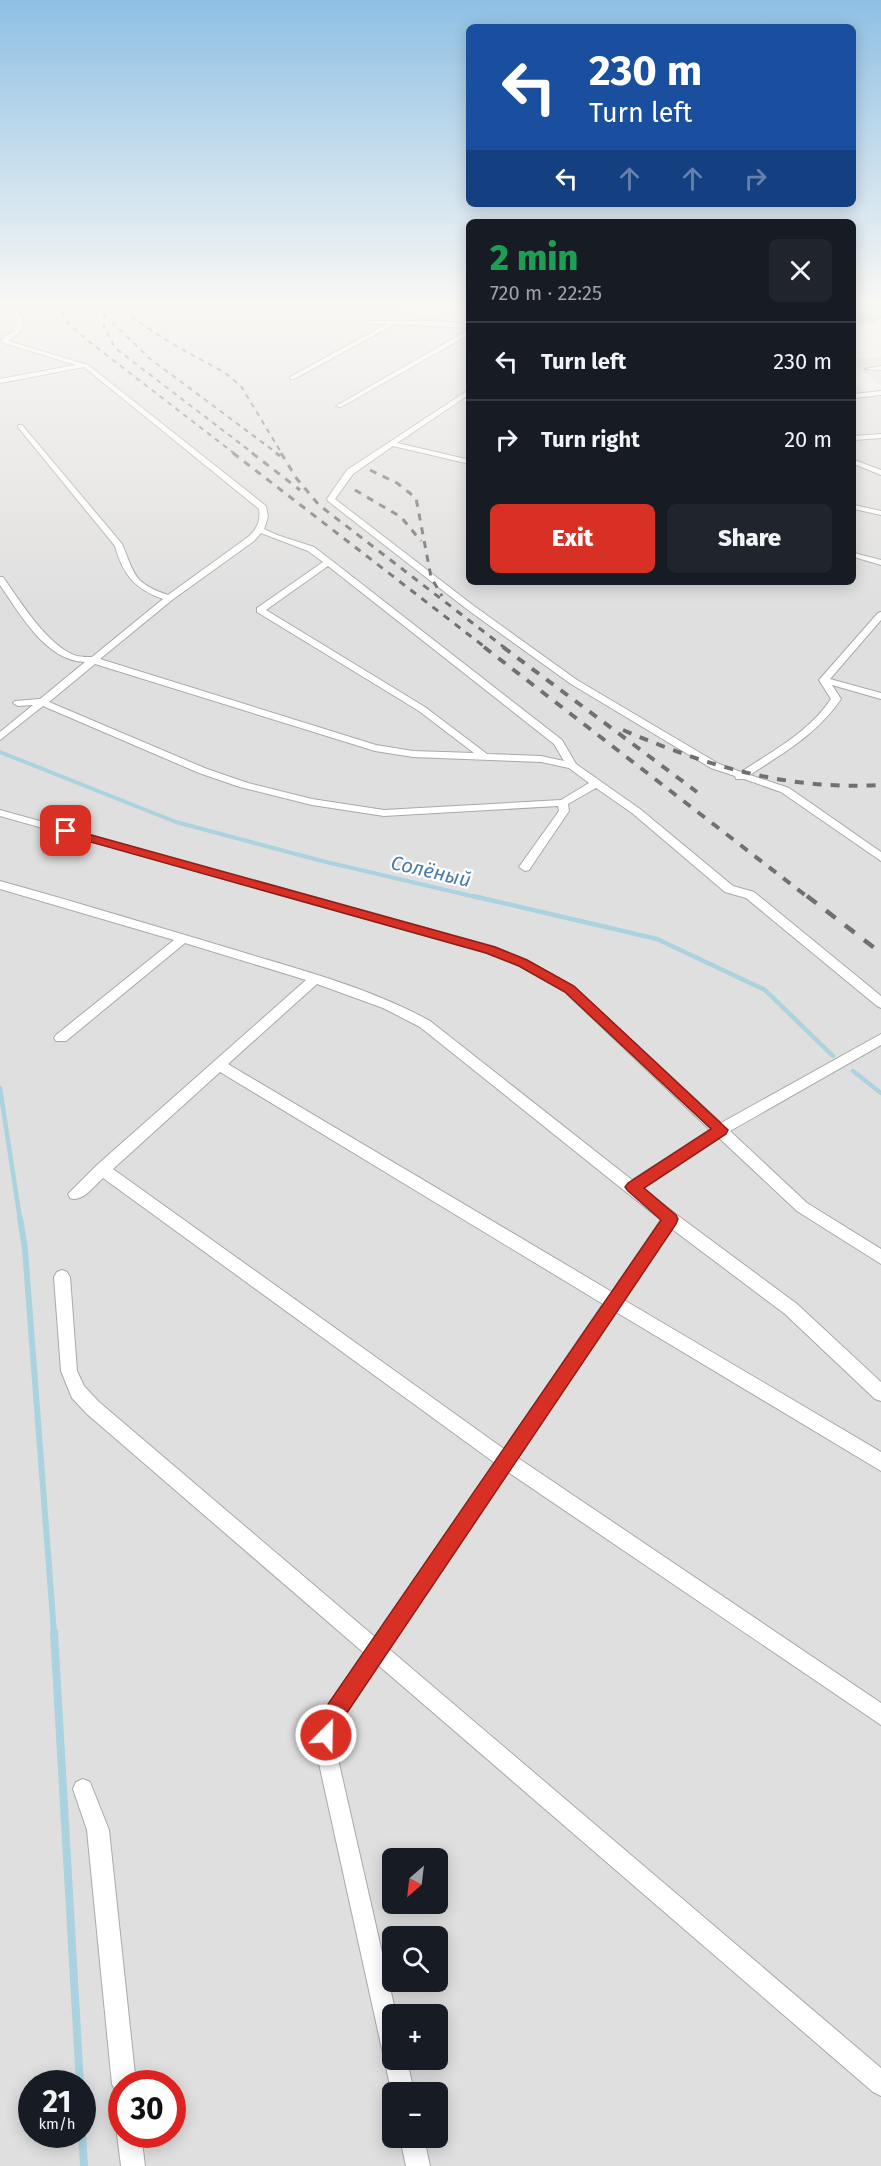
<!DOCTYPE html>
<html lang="en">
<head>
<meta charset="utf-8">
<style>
	:root { --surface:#171b24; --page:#20242c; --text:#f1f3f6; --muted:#9ea1a6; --line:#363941; --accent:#d93025 }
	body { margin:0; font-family:"Fira Sans",sans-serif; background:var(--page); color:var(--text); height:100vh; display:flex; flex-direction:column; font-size:22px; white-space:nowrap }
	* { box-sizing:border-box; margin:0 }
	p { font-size:20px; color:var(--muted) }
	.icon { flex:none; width:33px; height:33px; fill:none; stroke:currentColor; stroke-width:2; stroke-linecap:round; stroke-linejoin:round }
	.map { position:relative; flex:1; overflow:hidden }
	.side { position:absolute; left:466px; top:219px; width:390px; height:366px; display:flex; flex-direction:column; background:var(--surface); border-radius:9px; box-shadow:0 3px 15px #0003 }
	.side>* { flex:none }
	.hud { position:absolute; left:466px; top:24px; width:390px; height:183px; border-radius:9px; box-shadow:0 3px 15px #0003; background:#1a4fa0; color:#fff; overflow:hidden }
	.needle { width:39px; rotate:208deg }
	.fabs { position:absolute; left:382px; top:1848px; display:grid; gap:12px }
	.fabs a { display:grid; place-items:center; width:66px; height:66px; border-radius:9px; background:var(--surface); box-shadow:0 3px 15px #0003; font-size:30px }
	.speed { position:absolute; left:18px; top:2070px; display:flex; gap:12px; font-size:30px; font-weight:700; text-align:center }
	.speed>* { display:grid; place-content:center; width:78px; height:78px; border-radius:50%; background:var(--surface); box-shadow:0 3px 15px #0003; line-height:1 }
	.speed small { font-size:15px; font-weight:400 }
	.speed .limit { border:9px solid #d22; background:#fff; color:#111 }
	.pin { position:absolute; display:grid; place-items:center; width:51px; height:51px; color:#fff; margin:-26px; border-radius:12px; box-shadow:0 3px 9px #0006 }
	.me { position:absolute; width:66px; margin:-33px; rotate:23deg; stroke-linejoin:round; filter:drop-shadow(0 0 4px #0008) }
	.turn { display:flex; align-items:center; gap:21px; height:126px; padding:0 24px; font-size:27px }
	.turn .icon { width:78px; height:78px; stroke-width:2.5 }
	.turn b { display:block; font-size:42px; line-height:51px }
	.lanes { display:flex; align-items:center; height:57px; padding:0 24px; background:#0003; justify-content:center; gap:30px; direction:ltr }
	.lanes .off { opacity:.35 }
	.round { display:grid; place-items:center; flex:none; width:63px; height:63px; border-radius:9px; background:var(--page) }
	.head { display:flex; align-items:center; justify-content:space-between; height:102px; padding:0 24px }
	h1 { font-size:36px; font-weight:800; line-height:45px; color:#1e9e55 }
	.action { display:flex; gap:12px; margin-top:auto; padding:12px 24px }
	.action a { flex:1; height:69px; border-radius:9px; background:var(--accent); color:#fff; font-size:24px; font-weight:800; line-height:69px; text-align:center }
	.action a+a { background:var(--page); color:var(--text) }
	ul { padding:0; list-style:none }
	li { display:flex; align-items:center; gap:18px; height:78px; padding:0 24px; border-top:2px solid var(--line) }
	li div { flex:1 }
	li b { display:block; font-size:22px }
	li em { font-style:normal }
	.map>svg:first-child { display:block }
	.residential { fill:#e0dfdf; fill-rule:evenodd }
	.cemetery { fill:#aacbaf }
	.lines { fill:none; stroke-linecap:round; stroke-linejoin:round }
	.stream-far4 { stroke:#aad3df; stroke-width:2 }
	.stream-far3 { stroke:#aad3df; stroke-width:4 }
	.stream-far2 { stroke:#aad3df; stroke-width:4.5 }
	.stream-far1 { stroke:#aad3df; stroke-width:6 }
	.stream { stroke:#aad3df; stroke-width:8 }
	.street-casing { stroke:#a9a9a9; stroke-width:2 }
	.street { fill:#fff; fill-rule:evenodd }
	.rail-far3 { stroke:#707070; stroke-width:2; stroke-dasharray:5 5; stroke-linecap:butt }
	.rail-far2 { stroke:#707070; stroke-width:3; stroke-dasharray:7 7; stroke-linecap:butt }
	.rail-far1 { stroke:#707070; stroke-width:4; stroke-dasharray:9 9; stroke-linecap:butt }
	.rail { stroke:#707070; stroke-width:4.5; stroke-dasharray:12 12; stroke-linecap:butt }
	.route { fill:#d93025; stroke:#8d1f18; stroke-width:1.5 }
	.labels { text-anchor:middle; stroke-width:4.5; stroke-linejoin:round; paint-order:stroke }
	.water-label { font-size:20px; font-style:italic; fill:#4a7aab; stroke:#fff }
</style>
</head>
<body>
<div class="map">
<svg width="881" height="2166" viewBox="0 0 881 2166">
	<rect width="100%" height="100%" fill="#f2efe9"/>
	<g class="residential">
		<path d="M0,303H342L469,324L470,582H854V384L867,393L881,389V2166H0ZM393,1858H438V1904H393ZM393,1936H438V1982H393ZM393,2014H438V2060H393ZM32,2084H82V2134H32ZM122,2084H172V2134H122ZM393,2092H438V2138H393Z"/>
		<path d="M881,357V385L854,365V359Z"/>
	</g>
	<path class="cemetery" d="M854,303H881V318L872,323L854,324Z"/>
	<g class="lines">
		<path class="stream-far4" d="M337,303L470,325"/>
		<path class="stream-far3" d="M0,752L176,822L322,861L480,898"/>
		<g class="stream-far2">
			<path d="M473,896L657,939L765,990L833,1056"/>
			<path d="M853,1071L881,1093"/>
			<path d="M0,1088L20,1219"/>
		</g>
		<path class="stream-far1" d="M20,1218L25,1249L54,1633"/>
		<g class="stream">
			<path d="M54,1632L80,2084"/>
			<path d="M82,2133L84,2166"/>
		</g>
		<g class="street-casing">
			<g id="street">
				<path d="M5,303H11L23,319L19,333L8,341L88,365L266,506L268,517L264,529L277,535L314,547L331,560L562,740L576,764L640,809L733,886L754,892L881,996V1008L877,1006L746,898L725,892L632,813L596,788L568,804L569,811L529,870L525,871L519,867L559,811L558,806L384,816L312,805L240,787L199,773L43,706L0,740V732L33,705L18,706L13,703L15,701L40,699L85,662C46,661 20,614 0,585V577H3C20,601 48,647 77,656C82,657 87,657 92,657L163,599C135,589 123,575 115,546L18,427V425H22L122,544C135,575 133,583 168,595L248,537C257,529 261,521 259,509L84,367L0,383V379L76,365L1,342V340L14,331L17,319ZM261,533L308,551L323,562L257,608V612L419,711L474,753L413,751L376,745L100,659L172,600L254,541ZM328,566L554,744L564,761L541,756L487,754L425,707L266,610ZM95,664L375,751L413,757L541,762L569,768L589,783L561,800L384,810L312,799L248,783L207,769L49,702Z"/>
				<path d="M364,321H432L470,324V328L395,324L294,379H290V377L387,324H366Z"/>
				<path d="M470,329V334L341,407L336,406Z"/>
				<path d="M881,366V370L865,369Z"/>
				<path d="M470,389V394L397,443L470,460V464L393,446L353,474L335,499L474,606L577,680L719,764L741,772C774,750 809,732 831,699L819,680L878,613L881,612V620L830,679L881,693V699L832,685L841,699C816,735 786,751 750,775L789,788L881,852V861L781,792L744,779H736L735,776L711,768L571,684L468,610L328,501L327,499L347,470Z"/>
				<path d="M881,391V395L854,398V394Z"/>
				<path d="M881,434V438L854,440V436Z"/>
				<path d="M854,460L881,470V475L854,464Z"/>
				<path d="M854,505L881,511V515L854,509Z"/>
				<path d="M854,553L881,560V565L854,557Z"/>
				<path d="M0,810L495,947L527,960L573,986L721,1123L881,1034V1045L730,1131L807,1203L881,1249V1264L797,1211L719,1138L642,1189L797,1304L881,1382V1401L875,1399L785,1314L672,1229L624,1300L881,1452V1471L616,1312L518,1458L881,1703V1725L508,1472L389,1649L881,2068V2096L873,2092L378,1665L342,1720L336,1735L338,1759L396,2014H393V2060H407L414,2092H393V2099L318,1759L316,1735L327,1707L364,1653L87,1414L72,1398L61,1371L54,1277L57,1272L62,1270L67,1272L70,1277L77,1371L84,1386L99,1402L375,1637L495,1463L103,1178C94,1186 82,1203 70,1198L68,1194L97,1165L306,980L185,943L66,1041H56L54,1038L56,1035L174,940L0,889V881C83,904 164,929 245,953C308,972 372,989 430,1021L632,1180L710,1130L565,992L519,966L487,953L0,816ZM317,984L383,1008L420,1027L661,1220L612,1292L228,1064ZM220,1072L603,1304L504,1449L113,1169Z"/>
				<path d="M83,1779L90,1782L109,1830L136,2084H122V2095L116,2092L112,2084L87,1830L73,1789L76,1782Z"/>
				<path d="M120,2125L122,2134H141L145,2166H121L117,2134Z"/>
				<path d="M400,2138H424L430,2166H406Z"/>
			</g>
		</g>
		<use href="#street" class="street"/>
		<g class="rail-far3">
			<path d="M57,303L67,322L87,340L235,454"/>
			<path d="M105,303L104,327L115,348L254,454"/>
			<path d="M131,317L174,345L224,372L241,386L282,454"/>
			<path d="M112,322L149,358L278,454"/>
		</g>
		<g class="rail-far2">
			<path d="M233,453L486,648"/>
			<path d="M252,453L300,490"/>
			<path d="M276,453L280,456"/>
			<path d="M281,453L297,479L319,505L505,648"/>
			<path d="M370,470L397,483L416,498L431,577L442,596"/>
			<path d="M355,490L401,517L421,541"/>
		</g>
		<g class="rail-far1">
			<path d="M484,647L809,898"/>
			<path d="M503,647L697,792"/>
			<path d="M623,730C709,767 787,790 881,785"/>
		</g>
		<path class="rail" d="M807,896L881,953"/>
	</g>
	<linearGradient id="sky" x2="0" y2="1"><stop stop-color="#8fc0e4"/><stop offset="0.5" stop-color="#f9f8f5"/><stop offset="1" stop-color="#f9f8f5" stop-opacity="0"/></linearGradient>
	<rect width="881" height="606" fill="url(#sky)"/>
	<path class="route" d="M66,828L495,947L527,960L574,986L728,1130L726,1134L644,1188L676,1215L678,1219L676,1224L342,1720L334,1742L326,1745L319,1742L316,1735L326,1707L661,1220L628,1191L625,1187L628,1183L711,1129L565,992L519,966L486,953L62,834L61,831Z"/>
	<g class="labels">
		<g class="water-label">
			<text transform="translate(431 871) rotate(13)" y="7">Солёный</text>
		</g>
	</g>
</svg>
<div class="fabs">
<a><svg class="needle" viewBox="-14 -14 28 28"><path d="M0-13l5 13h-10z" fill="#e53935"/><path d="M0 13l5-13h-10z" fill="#9ea1a6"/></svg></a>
<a><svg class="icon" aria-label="search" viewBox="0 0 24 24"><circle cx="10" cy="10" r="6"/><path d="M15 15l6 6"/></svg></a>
<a>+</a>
<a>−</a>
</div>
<div class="speed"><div>21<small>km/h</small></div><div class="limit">30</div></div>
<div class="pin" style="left:66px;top:831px;background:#d93025"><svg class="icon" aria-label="arrive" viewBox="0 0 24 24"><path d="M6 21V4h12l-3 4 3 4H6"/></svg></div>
<svg class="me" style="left:326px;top:1735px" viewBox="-20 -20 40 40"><circle r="17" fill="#d93025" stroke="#fff" stroke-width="3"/><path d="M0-11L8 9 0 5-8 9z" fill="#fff"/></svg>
<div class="hud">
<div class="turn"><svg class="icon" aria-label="left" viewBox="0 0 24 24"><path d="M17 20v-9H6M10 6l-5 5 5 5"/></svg><div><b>230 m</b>Turn left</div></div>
<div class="lanes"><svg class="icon" aria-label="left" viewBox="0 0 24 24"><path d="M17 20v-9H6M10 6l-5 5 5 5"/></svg><svg class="icon off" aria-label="ahead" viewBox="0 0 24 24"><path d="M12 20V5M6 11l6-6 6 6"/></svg><svg class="icon off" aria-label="ahead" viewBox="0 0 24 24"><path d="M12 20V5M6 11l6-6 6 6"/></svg><svg class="icon off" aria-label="right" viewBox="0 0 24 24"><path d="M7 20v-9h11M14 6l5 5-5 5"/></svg></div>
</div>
<section class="side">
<div class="head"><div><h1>2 min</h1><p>720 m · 22:25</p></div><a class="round"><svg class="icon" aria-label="close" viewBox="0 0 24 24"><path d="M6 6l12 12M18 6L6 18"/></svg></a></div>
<ul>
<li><svg class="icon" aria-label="left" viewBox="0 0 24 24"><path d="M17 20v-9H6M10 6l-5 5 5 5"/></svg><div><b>Turn left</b></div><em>230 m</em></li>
<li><svg class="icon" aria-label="right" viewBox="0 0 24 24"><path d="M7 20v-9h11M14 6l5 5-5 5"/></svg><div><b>Turn right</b></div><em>20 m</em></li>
</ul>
<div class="action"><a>Exit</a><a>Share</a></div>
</section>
</div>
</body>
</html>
